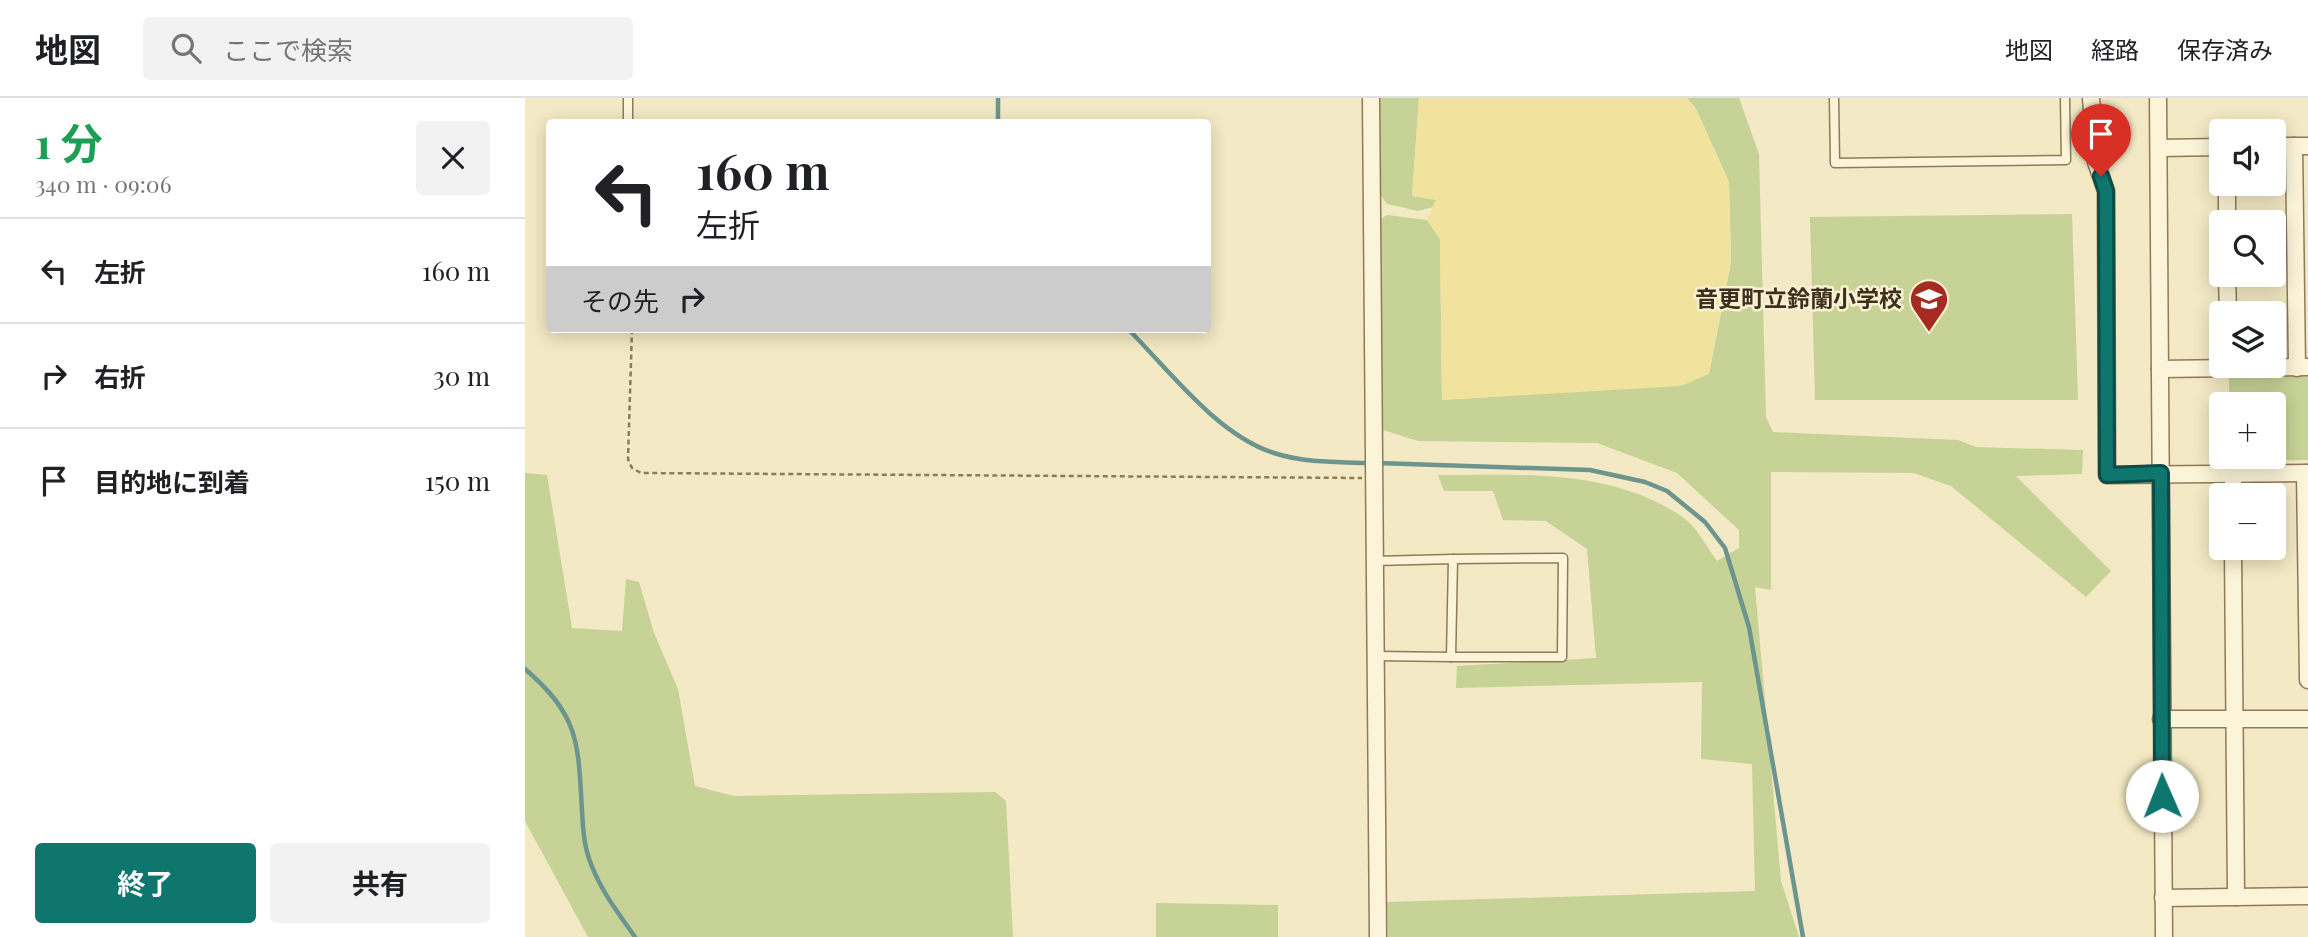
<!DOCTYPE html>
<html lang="ja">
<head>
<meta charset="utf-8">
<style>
	:root { --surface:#fff; --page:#f2f2f2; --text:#202124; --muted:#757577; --line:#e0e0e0; --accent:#0f766e }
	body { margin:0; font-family:"Playfair Display","Noto Sans JP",serif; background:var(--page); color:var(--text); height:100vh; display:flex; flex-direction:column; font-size:26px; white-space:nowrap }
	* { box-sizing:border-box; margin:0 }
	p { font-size:23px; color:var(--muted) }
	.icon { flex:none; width:38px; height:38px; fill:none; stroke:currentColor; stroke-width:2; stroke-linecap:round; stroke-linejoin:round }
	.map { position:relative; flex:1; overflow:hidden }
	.sheet { display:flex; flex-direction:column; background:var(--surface); width:525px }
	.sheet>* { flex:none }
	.top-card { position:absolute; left:21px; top:21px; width:665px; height:214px; border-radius:7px; box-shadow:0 4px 18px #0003; background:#fff; color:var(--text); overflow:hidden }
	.buttons { position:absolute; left:1684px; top:21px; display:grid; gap:14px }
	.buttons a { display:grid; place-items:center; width:77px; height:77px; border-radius:7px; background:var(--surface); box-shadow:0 4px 18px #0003; font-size:35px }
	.pin { position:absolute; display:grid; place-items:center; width:60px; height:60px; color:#fff; margin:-72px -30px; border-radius:50% 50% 50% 0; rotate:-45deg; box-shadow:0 0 7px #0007 }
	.pin .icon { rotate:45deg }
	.me { position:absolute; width:77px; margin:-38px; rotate:359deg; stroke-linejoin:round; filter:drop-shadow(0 0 5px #0008) }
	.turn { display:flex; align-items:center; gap:24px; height:147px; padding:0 35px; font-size:32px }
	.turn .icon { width:91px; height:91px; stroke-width:2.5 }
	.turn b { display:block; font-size:49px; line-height:60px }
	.then { display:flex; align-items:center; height:66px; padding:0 35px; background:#0003; gap:14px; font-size:26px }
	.round { display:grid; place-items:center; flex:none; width:74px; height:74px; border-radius:7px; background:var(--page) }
	.overview { display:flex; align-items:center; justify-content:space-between; height:119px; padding:0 35px }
	h1 { font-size:42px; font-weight:700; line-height:52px; color:#1e9e55 }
	.cta { display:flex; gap:14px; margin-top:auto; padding:14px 35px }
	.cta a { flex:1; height:80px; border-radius:7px; background:var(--accent); color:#fff; font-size:28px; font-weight:700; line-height:80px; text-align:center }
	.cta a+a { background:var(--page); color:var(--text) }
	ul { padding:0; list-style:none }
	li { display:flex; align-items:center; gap:21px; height:105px; padding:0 35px; border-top:2px solid var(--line) }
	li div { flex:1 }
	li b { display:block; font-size:26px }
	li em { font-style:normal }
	header { display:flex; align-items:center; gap:42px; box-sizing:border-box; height:98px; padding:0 35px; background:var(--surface); border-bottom:2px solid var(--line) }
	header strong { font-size:33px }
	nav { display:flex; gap:38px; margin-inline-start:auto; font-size:24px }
	.search { width:490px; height:63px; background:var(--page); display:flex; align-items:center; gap:18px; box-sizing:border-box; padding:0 24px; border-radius:7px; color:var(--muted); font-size:26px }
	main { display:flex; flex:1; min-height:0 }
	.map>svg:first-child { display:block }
	.green { fill:#c6d296 }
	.sand { fill:#f1e29e }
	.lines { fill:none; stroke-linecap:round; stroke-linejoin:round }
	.stream { stroke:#6b958e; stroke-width:4.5 }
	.service-casing { stroke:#907a58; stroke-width:11 }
	.minor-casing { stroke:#907a58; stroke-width:19 }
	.path { stroke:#907a58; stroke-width:2.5; stroke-dasharray:5 3.5; stroke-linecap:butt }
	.service { stroke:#fcf4d8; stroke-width:8 }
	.minor { stroke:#fcf4d8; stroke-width:16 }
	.route-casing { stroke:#0a4d48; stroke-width:18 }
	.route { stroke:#0f766e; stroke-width:12 }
	.labels { text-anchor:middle; stroke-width:5; stroke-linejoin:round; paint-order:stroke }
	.poi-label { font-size:23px; font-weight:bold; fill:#3e301d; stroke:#f9f1d4; text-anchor:end }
</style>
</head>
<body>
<header>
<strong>地図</strong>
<div class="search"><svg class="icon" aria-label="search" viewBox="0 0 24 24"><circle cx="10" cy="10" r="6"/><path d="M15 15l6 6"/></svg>ここで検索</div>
<nav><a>地図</a><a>経路</a><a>保存済み</a></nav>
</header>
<main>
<section class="sheet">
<div class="overview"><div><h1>1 分</h1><p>340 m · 09:06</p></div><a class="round"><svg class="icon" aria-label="close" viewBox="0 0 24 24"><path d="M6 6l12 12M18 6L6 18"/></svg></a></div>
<ul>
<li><svg class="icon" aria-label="left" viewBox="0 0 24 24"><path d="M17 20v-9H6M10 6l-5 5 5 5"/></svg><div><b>左折</b></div><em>160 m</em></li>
<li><svg class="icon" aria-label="right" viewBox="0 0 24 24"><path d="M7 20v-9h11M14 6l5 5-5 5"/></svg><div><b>右折</b></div><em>30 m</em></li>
<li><svg class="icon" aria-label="arrive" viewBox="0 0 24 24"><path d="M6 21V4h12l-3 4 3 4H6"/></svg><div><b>目的地に到着</b></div><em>150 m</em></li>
</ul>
<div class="cta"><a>終了</a><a>共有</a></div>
</section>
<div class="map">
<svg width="1783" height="839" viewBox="0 0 1783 839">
	<rect width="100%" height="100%" fill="#f3e9c4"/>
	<g class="green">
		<path d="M852,0H894L887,98L911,101L908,109L893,113L862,106L851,91Z"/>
		<path d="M1162,0H1214L1234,56L1241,319L1248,334L1433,342L1451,349L1558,352L1557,376L1491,378L1586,473L1561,499L1426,388L1389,375L1246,374V492L1230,489L1256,783L1274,839H863L862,804L1230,793L1227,666L1176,661L1177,584L931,590L932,568L1071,560L1062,451L1021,423L978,422L968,393H919L913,377C995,377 1087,370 1159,420C1172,429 1182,450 1192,463L1214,450V432L1152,375L1072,345L893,343L855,331L853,123L862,117L902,122L915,141L917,302L1023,295L1184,276L1206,164L1204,84L1171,11Z"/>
		<path d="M1547,116L1553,302H1290L1285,119Z"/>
		<path d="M1704,278H1783V362L1704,363V359H1748V306H1704Z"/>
		<path d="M0,375L22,377L47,530L97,533L101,481L114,484L129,535L153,591L170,688L209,698L470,694L481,703L488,839H63L0,723Z"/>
		<path d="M631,805L753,807V839H631Z"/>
	</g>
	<path class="sand" d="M894,0H1162L1171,11L1204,84L1206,164L1184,276L1156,288L917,302L915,141L902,122L911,102L887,98Z"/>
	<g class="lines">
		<g class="stream">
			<path d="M473,0V24"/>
			<path d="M603,231C644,272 692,337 749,355C779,365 813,364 844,365"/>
			<path d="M853,365L1065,372L1120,384L1142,393L1180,424L1200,450L1224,529L1278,839"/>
			<path d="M0,571C55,618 53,645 57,713C58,731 59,749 66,766C76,793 94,816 110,839"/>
		</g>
		<g class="service-casing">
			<g id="service">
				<path d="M103,0V24"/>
				<path d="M1309,0L1310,65L1541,62L1540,0"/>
				<path d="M850,463L928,461L926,559L851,558"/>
				<path d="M926,559H1037L1038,460L928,461"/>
			</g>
		</g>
		<g class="minor-casing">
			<g id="minor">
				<path d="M846,0L853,839"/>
				<path d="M1566,0L1571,64L1581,93L1582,377L1783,375"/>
				<path d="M1633,0L1639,839"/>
				<path d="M1748,48H1783"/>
				<path d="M1769,48L1772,270"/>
				<path d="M1634,50L1696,49"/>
				<path d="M1702,86V124"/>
				<path d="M1702,177L1703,215"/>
				<path d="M1635,271L1783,269"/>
				<path d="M1780,375L1783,582"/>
				<path d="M1708,376V397"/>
				<path d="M1708,450L1711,799"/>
				<path d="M1636,621H1783"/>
				<path d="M1638,800L1783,798"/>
			</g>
		</g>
		<path class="path" d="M107,231L103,361L107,370L116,375L837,380"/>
		<use href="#service" class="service"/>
		<use href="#minor" class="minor"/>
	</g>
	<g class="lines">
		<g class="route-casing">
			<path id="route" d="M1576,78L1581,93L1582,377L1636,375L1637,698"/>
		</g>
		<use href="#route" class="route"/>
	</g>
	<defs>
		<g id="school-pin" transform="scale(2.0125)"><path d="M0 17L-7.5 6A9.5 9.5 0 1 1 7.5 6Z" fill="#a52b21" stroke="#f9f1d4"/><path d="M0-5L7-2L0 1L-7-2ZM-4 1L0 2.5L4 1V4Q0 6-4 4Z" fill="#fff"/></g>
	</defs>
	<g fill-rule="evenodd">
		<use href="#school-pin" x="1404" y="201"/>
	</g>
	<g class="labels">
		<g class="poi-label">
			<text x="1377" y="209">音更町立鈴蘭小学校</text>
		</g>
	</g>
</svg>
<div class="buttons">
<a><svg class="icon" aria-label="sound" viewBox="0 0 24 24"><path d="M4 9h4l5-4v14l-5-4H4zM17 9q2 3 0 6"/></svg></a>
<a><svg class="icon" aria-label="search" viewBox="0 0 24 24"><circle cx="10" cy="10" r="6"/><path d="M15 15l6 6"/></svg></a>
<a><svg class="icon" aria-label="layers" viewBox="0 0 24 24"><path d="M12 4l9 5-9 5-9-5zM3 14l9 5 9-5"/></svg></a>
<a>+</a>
<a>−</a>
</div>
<div class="pin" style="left:1576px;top:78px;background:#d93025"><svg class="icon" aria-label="arrive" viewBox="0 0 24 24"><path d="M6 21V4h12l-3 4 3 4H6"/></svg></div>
<svg class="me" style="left:1637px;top:698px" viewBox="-20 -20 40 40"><circle r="19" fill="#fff"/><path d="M0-13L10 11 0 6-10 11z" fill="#0f766e"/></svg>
<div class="top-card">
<div class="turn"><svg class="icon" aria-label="left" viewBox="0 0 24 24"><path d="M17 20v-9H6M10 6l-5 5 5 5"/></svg><div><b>160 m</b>左折</div></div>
<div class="then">その先<svg class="icon" aria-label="right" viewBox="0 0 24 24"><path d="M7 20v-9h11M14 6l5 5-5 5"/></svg></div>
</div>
</div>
</main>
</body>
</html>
